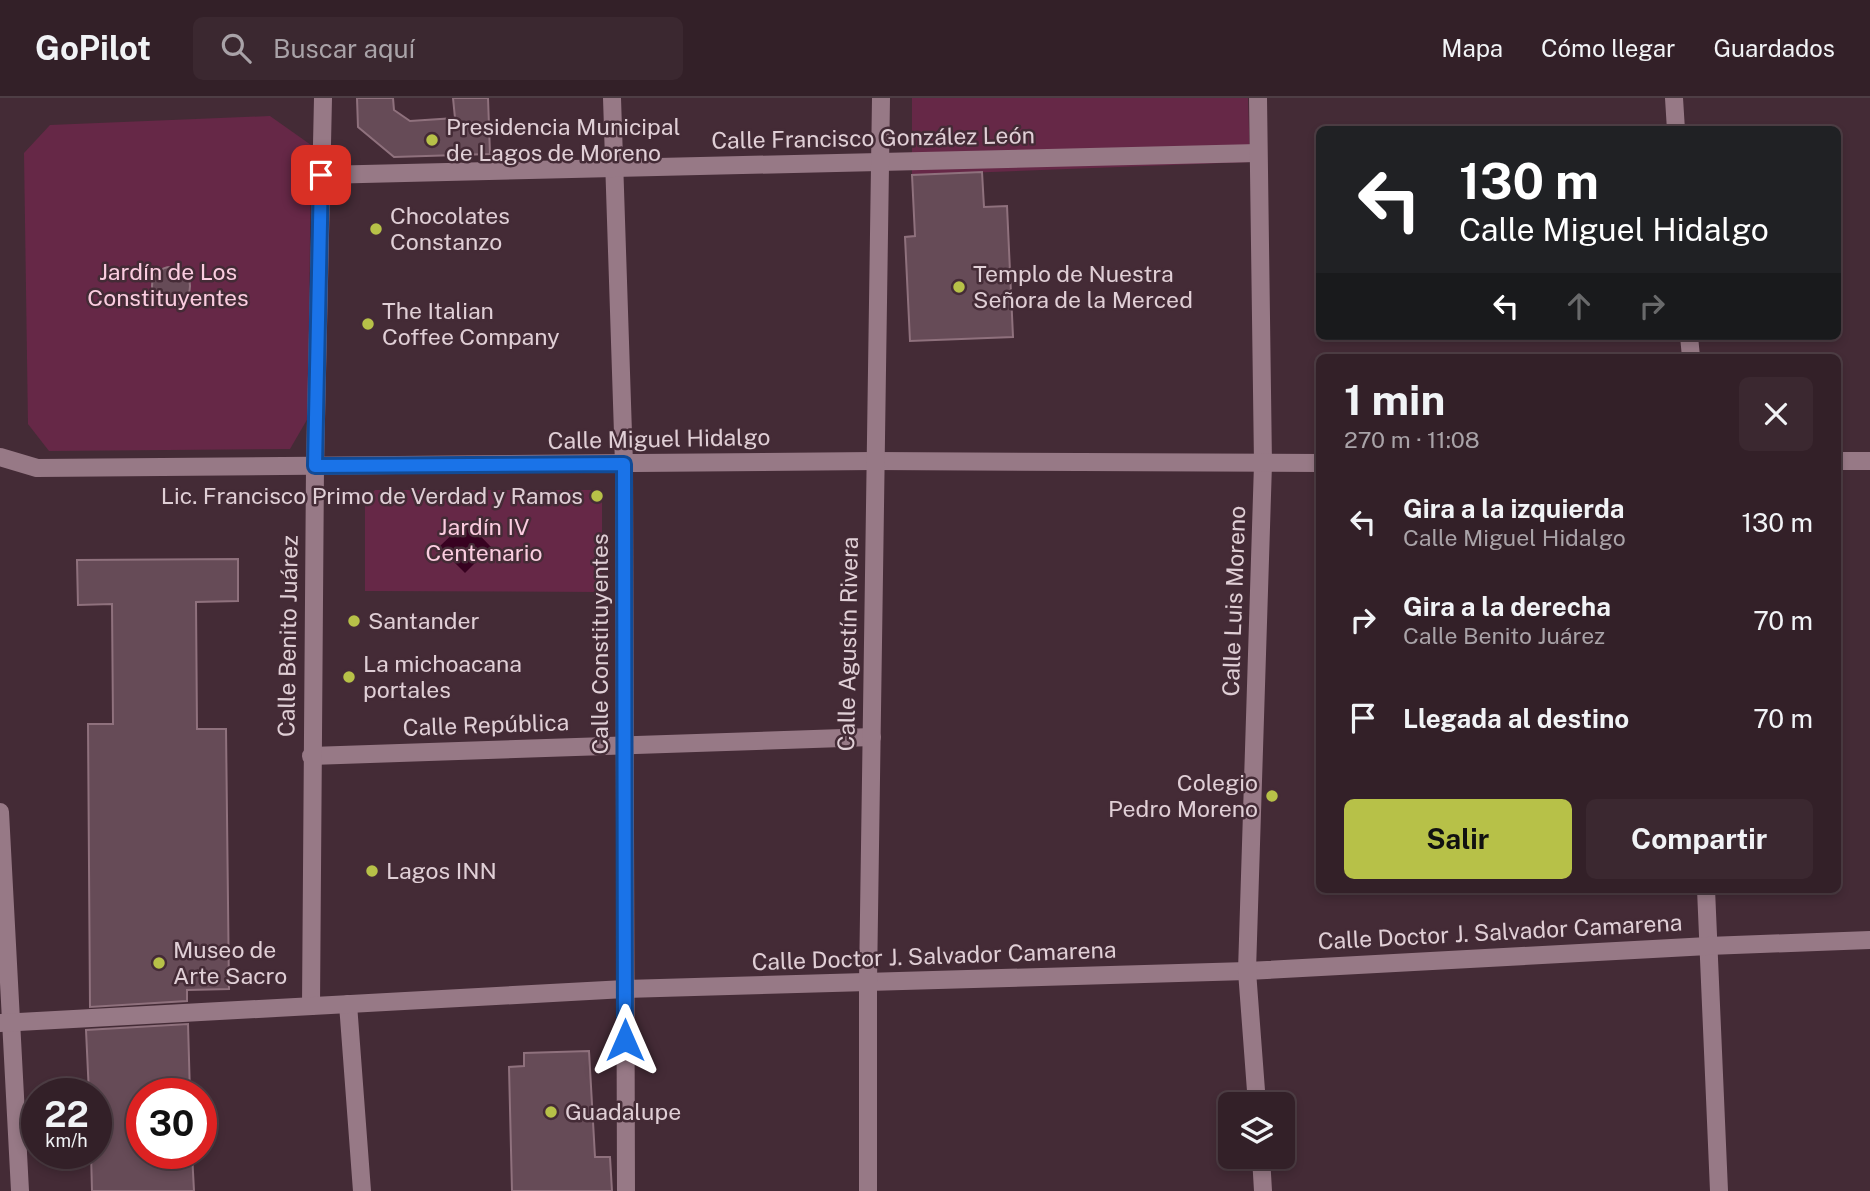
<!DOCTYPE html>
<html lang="es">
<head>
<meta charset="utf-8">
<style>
	:root { --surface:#332028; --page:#3b2830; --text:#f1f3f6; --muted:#a9a3a8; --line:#4e3e45; --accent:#b7c148 }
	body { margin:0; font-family:"Public Sans",sans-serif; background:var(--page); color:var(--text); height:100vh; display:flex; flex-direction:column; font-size:26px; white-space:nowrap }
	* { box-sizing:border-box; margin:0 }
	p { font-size:23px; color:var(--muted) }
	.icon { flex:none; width:38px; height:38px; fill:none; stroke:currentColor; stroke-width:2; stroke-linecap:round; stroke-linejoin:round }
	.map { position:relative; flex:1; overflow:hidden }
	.side { position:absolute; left:1316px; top:256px; width:525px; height:539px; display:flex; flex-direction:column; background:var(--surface); border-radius:10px; box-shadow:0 4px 10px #0003,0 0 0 2px var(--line) }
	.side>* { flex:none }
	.banner { position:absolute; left:1316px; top:28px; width:525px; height:214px; border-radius:10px; box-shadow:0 4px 10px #0003,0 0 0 2px var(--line); background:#202124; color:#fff; overflow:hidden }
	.buttons { position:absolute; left:1218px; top:994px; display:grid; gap:14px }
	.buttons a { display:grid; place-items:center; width:77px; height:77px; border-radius:10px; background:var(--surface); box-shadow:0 4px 10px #0003,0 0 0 2px var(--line); font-size:35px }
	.speed { position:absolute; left:21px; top:980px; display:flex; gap:14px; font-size:35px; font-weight:700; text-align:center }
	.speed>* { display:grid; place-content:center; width:91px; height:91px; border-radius:50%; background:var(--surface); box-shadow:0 4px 10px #0003,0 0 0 2px var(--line); line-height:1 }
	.speed small { font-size:18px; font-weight:400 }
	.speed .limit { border:10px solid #d22; background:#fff; color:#111 }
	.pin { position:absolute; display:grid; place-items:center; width:60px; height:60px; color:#fff; margin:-30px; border-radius:14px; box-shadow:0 4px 10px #0006 }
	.me { position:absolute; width:77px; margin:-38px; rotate:0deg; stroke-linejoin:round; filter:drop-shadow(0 0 5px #0008) }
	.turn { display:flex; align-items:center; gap:24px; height:147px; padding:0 28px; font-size:32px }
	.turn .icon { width:91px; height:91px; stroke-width:2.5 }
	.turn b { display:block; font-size:49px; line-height:60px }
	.lanes { display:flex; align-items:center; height:66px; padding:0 28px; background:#0003; justify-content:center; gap:35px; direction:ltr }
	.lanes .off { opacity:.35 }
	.round { display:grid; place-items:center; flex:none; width:74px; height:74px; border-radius:10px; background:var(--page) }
	.summary { display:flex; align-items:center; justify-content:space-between; height:119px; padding:0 28px }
	h1 { font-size:42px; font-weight:700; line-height:52px }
	.action { display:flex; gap:14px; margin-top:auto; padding:14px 28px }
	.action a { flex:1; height:80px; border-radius:10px; background:var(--accent); color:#111; font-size:28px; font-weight:700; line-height:80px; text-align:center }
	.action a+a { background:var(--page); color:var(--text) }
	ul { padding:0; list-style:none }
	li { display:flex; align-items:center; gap:21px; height:98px; padding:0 28px }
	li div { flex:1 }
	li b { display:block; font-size:26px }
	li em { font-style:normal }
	header { display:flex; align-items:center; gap:42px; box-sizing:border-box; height:98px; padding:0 35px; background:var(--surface); border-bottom:2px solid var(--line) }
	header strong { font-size:33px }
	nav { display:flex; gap:38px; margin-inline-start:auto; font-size:24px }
	.search { width:490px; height:63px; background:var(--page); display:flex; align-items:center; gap:18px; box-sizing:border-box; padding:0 24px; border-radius:10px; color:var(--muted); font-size:26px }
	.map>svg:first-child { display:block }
	.green { fill:#662847 }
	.water { fill:#380221 }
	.building { fill:#664b57; stroke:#8f717d; stroke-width:2 }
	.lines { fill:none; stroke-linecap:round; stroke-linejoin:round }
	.street { stroke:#977986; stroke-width:18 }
	.secondary { stroke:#977986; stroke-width:18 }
	.route-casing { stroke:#114b97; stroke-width:18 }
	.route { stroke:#1a73e8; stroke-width:12 }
	.poi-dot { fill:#b7c148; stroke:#442b36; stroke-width:2.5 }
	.labels { text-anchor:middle; stroke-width:5; stroke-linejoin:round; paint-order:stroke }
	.poi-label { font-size:23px; fill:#e0cfd6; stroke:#442b36; text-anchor:start }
	.street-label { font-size:23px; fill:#e0cfd6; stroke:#442b36 }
	.park-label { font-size:23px; fill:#fbcde0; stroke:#442b36 }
</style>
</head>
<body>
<header>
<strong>GoPilot</strong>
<div class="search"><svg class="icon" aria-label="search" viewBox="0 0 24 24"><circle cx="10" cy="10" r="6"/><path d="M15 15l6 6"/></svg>Buscar aquí</div>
<nav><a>Mapa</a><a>Cómo llegar</a><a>Guardados</a></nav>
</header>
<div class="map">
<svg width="1870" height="1093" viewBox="0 0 1870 1093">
	<rect width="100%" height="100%" fill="#442b36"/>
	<g class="green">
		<path d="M912,0H1248L1250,64L912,77Z"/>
		<path d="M270,18L311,47L308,320L290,351L49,353L28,326L24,55L50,27Z"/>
		<path d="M375,392H602V494L365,493V403Z"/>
	</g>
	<path class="water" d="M466,423L491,449L465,475L439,449Z"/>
	<g class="building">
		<path d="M357,0H393L394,12L410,23L455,20L453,0H488L490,56L394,59L358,29Z"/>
		<path d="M982,74L984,109L1007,108L1013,239L910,243L905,139L915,138L912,77Z"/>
		<circle cx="171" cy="188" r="19"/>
		<path d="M238,461V503L196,504L197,631H226L229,891L187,892V903L90,909L88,626H113L112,506L78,507L77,462Z"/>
		<path d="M188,926L190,996H142V1055H192L194,1093H92L91,1055H96V996H89L86,932Z"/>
		<path d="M589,953L595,1059H610L612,1093H512L509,969L524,968V955Z"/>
	</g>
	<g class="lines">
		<g class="street">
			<path d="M612,0L624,366L626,1093"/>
			<path d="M1674,0L1676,32"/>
			<path d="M321,77L1258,55"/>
			<path d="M1689,238L1691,259"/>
			<path d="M311,658L872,639"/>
			<path d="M0,714L20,1093"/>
			<path d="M1706,791L1719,1093"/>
			<path d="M348,906L362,1093"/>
			<path d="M311,908L315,368L323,0"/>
			<path d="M0,925L625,891L1247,873L1708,848L1870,842"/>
			<path d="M1257,1006L1247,873L1263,366L1258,0"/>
			<path d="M1261,1059L1263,1093"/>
		</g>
		<g class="secondary">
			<path d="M0,359L37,370L874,363L1320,365"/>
			<path d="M1838,363H1870"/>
			<path d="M868,1093V885L881,0"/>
		</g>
	</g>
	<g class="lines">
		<g class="route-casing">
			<path id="route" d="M321,77L315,368L624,366L625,942"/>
		</g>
		<use href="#route" class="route"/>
	</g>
	<g class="poi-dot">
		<circle cx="432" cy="42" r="7"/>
		<circle cx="376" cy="131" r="7"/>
		<circle cx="959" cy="189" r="7"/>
		<circle cx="368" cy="226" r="7"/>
		<circle cx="597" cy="398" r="7"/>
		<circle cx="354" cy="523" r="7"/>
		<circle cx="349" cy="579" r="7"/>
		<circle cx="1272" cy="698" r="7"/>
		<circle cx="372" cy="773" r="7"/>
		<circle cx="159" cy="865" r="7"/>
		<circle cx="551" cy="1014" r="7"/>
	</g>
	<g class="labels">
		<g class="poi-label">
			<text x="446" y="37">Presidencia Municipal<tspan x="446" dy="26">de Lagos de Moreno</tspan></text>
			<text x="390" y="126">Chocolates<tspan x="390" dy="26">Constanzo</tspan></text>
			<text x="973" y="184">Templo de Nuestra<tspan x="973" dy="26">Señora de la Merced</tspan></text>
			<text x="382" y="221">The Italian<tspan x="382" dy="26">Coffee Company</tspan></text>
			<text x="583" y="406" text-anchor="end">Lic. Francisco Primo de Verdad y Ramos</text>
			<text x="368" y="531">Santander</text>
			<text x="363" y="574">La michoacana<tspan x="363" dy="26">portales</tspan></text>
			<text x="1258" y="693" text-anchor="end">Colegio<tspan x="1258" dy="26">Pedro Moreno</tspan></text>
			<text x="386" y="781">Lagos INN</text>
			<text x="173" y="860">Museo de<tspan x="173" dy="26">Arte Sacro</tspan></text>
			<text x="565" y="1022">Guadalupe</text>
		</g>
		<g class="street-label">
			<text transform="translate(873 40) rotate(-1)" y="8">Calle Francisco González León</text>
			<text transform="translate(659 341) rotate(-1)" y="8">Calle Miguel Hidalgo</text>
			<text transform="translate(1234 503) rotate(-88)" y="8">Calle Luis Moreno</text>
			<text transform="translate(288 538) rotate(-89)" y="8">Calle Benito Juárez</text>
			<text transform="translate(600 546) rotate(-90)" y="8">Calle Constituyentes</text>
			<text transform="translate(848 546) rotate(-89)" y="8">Calle Agustín Rivera</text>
			<text transform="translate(486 627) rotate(-2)" y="8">Calle República</text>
			<text transform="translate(1500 834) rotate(-3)" y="8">Calle Doctor J. Salvador Camarena</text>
			<text transform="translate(934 858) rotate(-2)" y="8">Calle Doctor J. Salvador Camarena</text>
		</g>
		<g class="park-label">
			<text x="168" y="182">Jardín de Los<tspan x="168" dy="26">Constituyentes</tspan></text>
			<text x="484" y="437">Jardín IV<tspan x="484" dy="26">Centenario</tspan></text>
		</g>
	</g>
</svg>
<div class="buttons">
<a><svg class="icon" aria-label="layers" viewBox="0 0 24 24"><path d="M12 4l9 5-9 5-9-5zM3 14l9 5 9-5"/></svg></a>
</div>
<div class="speed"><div>22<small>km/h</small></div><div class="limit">30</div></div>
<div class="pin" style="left:321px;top:77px;background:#d93025"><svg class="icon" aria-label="arrive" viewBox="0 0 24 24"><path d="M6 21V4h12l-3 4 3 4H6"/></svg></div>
<svg class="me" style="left:625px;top:942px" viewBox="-20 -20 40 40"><path d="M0-17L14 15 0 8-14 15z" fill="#1a73e8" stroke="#fff" stroke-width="4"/></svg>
<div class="banner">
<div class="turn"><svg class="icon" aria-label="left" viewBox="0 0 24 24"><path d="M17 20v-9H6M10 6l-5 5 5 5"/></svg><div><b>130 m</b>Calle Miguel Hidalgo</div></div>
<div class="lanes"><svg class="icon" aria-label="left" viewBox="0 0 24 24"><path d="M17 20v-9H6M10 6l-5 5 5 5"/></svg><svg class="icon off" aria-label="ahead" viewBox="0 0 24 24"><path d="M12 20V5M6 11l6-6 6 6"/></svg><svg class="icon off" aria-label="right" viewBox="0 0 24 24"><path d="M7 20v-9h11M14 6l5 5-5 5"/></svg></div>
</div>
<section class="side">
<div class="summary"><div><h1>1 min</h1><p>270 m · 11:08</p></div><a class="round"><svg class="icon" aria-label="close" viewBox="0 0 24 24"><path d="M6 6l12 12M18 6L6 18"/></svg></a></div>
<ul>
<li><svg class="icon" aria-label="left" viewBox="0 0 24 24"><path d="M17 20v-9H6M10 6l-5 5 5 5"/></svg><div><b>Gira a la izquierda</b><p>Calle Miguel Hidalgo</p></div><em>130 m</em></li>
<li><svg class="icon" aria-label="right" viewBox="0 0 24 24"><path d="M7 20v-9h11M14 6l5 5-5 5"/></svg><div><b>Gira a la derecha</b><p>Calle Benito Juárez</p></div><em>70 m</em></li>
<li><svg class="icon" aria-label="arrive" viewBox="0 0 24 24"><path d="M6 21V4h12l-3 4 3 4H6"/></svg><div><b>Llegada al destino</b></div><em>70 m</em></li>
</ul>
<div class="action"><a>Salir</a><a>Compartir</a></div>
</section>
</div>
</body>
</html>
